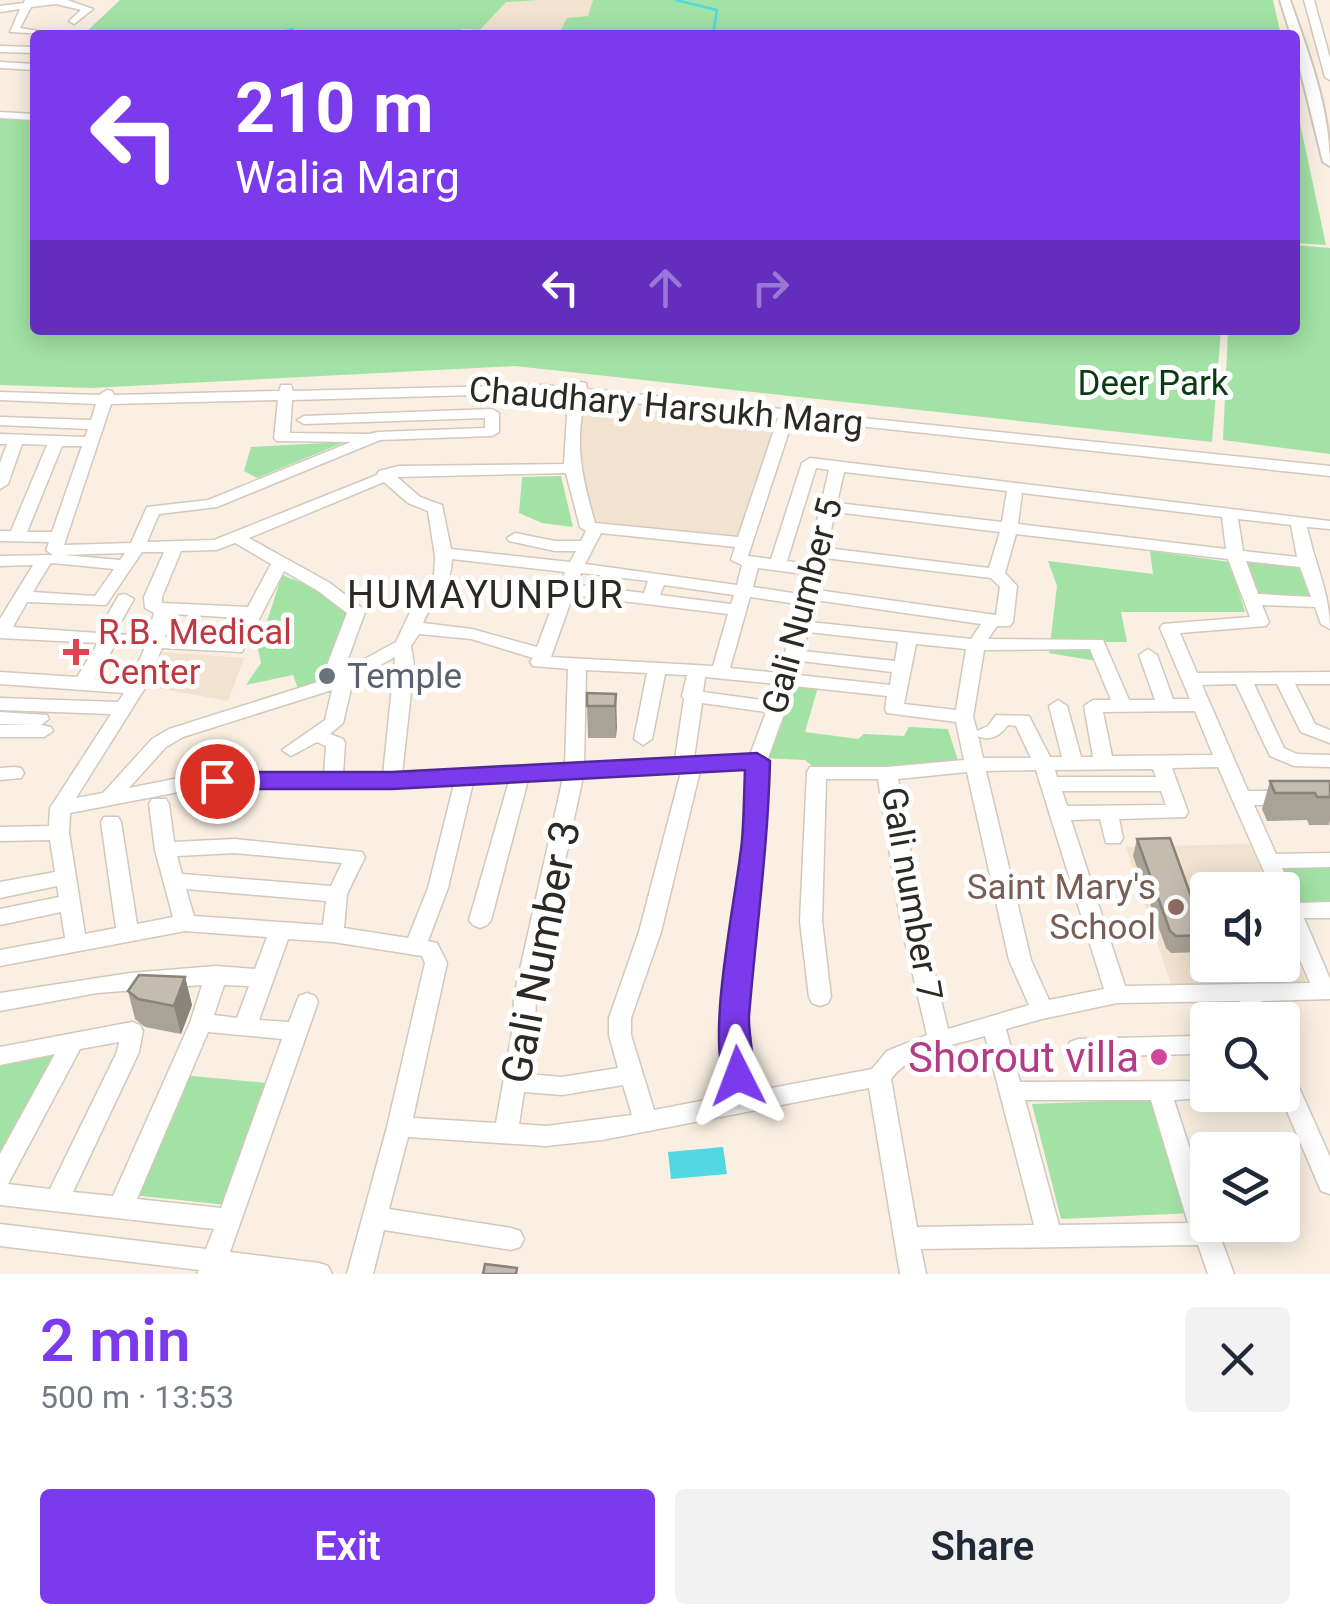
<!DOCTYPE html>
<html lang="en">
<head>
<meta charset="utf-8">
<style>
	:root { --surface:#fff; --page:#f2f2f3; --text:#1f2937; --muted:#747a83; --accent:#7c3aed }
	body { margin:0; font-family:Roboto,sans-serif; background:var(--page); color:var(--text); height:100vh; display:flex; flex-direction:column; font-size:38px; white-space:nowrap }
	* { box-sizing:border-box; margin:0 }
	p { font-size:32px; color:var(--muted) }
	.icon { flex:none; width:55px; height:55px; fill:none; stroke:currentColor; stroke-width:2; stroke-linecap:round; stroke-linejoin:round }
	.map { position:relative; height:1274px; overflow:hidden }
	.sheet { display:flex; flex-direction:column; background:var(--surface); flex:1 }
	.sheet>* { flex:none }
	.top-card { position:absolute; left:30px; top:30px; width:1270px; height:305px; border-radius:10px; box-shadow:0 5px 25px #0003; background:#7c3aed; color:#fff; overflow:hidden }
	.buttons { position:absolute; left:1190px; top:872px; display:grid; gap:20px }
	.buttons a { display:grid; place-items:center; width:110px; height:110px; border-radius:10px; background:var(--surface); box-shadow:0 5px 25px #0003; font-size:50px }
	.pin { position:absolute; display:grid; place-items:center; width:85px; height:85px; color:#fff; margin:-42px; border:5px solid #fff; border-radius:50%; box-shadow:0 2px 10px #0007 }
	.me { position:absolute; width:110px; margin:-55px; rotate:357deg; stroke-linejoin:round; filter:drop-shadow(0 0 8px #0008) }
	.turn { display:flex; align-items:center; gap:35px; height:210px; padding:0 40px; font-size:45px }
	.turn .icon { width:130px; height:130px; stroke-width:2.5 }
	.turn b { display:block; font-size:70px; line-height:85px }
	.lanes { display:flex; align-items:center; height:95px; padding:0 40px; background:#0003; justify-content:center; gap:50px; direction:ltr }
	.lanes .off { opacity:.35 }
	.round { display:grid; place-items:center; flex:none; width:105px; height:105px; border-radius:10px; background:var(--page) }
	.head { display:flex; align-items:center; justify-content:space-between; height:170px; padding:0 40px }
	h1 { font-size:60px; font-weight:600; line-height:75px; color:var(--accent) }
	.cta { display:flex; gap:20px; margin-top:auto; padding:20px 40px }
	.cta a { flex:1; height:115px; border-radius:10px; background:var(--accent); color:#fff; font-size:40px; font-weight:600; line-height:115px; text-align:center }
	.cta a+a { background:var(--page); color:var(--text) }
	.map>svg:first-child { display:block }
	.built { fill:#f2e2d0 }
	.green { fill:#a2e2a4 }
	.water { fill:#51d8e2 }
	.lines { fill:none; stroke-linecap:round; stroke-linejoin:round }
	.stream { stroke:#51d8e2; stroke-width:2.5 }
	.minor-casing { stroke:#d2c8bb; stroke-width:3 }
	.major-casing { stroke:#d2c8bb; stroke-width:4 }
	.minor { fill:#fff; fill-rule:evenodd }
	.major { fill:#fff; fill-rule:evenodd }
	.wall { fill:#a9a296 }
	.shaded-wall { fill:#89847a }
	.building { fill:#c4bcaf; stroke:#89847a; stroke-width:2.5 }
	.route { fill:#7c3aed; stroke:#51269a; stroke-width:2.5 }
	.health-dot { fill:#e0444e; stroke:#fefefe; stroke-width:4 }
	.worship-dot { fill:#6b7280; stroke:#fefefe; stroke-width:4 }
	.education-dot { fill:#8d6e63; stroke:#fefefe; stroke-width:4 }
	.hotel-dot { fill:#d1479c; stroke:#fefefe; stroke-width:4 }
	.labels { text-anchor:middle; stroke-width:10; stroke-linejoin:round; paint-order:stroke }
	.park-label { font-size:35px; fill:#083b11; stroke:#fefefe }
	.street-label { font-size:35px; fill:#2c2924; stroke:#fefefe }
	.health-label { font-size:35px; fill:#be3a42; stroke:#fefefe; text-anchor:start }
	.worship-label { font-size:35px; fill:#5b616d; stroke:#fefefe; text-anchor:start }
	.education-label { font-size:35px; fill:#785e54; stroke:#fefefe; text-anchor:end }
	.neighbourhood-label { font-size:38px; letter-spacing:2.5px; fill:#2c2924; stroke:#fefefe }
	.near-street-label { font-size:42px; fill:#2c2924; stroke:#fefefe }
	.near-hotel-label { font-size:42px; fill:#b23c85; stroke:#fefefe; text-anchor:end }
</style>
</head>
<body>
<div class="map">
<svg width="1330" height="1274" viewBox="0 0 1330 1274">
	<rect width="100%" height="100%" fill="#faefe2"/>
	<g class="built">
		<path d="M540,0H593L588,17L562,30L608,35H450L463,29L480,30L506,2Z"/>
		<path d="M586,396L780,416L741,539L592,525L575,468Z"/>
		<path d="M163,652L244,658L228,701L146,686Z"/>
		<path d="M1250,844L1269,890H1208V965H1282L1283,923L1306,982L1171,985L1126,847Z"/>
	</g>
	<g class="green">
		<path d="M120,0H540L506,2L480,30L463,29L450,35H83Z"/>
		<path d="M593,0H1273L1281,35H608L561,30L567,18L588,16Z"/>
		<path d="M1295,100L1326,245L1295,243Z"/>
		<path d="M0,116L35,119V330H1221L1212,442L515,366L91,388L0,385Z"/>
		<path d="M1295,245L1330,248V454L1223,440L1228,330H1295Z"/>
		<path d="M345,442L257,478L244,471L251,447Z"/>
		<path d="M561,476L573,527L542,523L519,513L522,477Z"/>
		<path d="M1150,551L1230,562L1245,612H1121L1127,642H1098L1096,661L1049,653L1057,586L1048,561L1153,574Z"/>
		<path d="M1243,558L1303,564L1314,600L1252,597Z"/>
		<path d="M282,575L318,589L348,612L327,679L298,688L293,675L246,685L261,663L258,649Z"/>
		<path d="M789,683L818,687L805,732L858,739L864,734L904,736L909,727L948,729L959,764L815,768L805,760L762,758Z"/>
		<path d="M1330,864V906L1298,907L1281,865Z"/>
		<path d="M67,1048L0,1164V1064Z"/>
		<path d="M182,1075L267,1083L227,1205L132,1195Z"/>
		<path d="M1156,1099L1192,1213L1061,1219L1032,1104Z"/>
	</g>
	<path class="water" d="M723,1147L727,1174L671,1179L668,1152Z"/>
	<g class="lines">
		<g class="stream">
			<path d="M676,0L717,10L713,35"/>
			<path d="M270,35L293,29"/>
		</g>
		<g class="minor-casing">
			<g id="minor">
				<path d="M25,0H67L93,9L74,24L69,21L81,10L56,4L31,7L20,28L62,35L10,32L20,9L0,12V6L24,3Z"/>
				<path d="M1304,0H1314L1330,58V80L1325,77Z"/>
				<path d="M0,46L35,47V53L0,52Z"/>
				<path d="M0,62L35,64V70L0,68Z"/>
				<path d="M0,112L35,114V120L0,118Z"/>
				<path d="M581,382L586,383L587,389L781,409L789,404L794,405L795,411L1330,466V476L793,419L748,556L771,559L802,463L810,458L1330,521V529L1307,527C1315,564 1330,593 1330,629L1321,624L1315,607L1262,605L1269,622L1266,626L1180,633L1197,673L1330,672V684H1295L1315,724L1330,730V743L1301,732L1277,684H1254L1284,748L1297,754L1330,755V767L1294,766L1270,756L1236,684L1202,685L1248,791H1330V805H1254L1276,854L1330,853V867L1282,868L1297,903L1330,902V918H1304L1330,979V999L1261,1001L1270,1020H1248L1240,1001L1117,1003L1042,1019L1006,1029L1020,1082L1208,1081V1095L1216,1097L1174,1100L1208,1205V1225H1216L1234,1274H1208L1198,1245L921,1249L926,1274H900L869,1088L602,1140L546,1146L408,1137L389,1209L511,1228L520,1231L524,1239L520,1247L511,1250L384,1230L373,1274H347L387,1127L425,963L422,956L333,942L288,939L259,1020L289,1022L299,996L307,993L315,996L318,1002L230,1252L319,1263L328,1266L332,1274H197L199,1270L0,1246V1224L206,1249L214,1229L0,1205V1154L55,1054L0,1065V1047L132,1022L140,1025L143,1031L139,1052L73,1192L113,1196L190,1023L202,985L97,993L0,1011V993L130,973L216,966L255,969L267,937L185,931L0,966V950L65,938L61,912L0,925V909L59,897L57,886L0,898V882L55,872L50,840L0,841V827L49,826L50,808L111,714L0,710V698L118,702L124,693L0,684V672L77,677L98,643L0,638V619L33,565L0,566V556L53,555L46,550L49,542L0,541V531H11L47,445L22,444L8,484L0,489V463L7,444H0V434L85,437L88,429L0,425V417L91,420L96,404L0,400V392L99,395L107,390L112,391L114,395L279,391L281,385H291L293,391L544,385L573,388ZM544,393L571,396L567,414L564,464L399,466L379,471L377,475L214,540L147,542L159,514L217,507L380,440L492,436L499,432V413L492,409L304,416L297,420L304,424L485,418V428L378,432L369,434L290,433L292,400ZM585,398L778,418L738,537L595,523C582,477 574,445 585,398ZM278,400L274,438L277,441L351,442L208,500L147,507L131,543L64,545L111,404ZM62,446H82L52,532H27ZM816,468L829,470L807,564L787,561ZM844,472L1007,491L1002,522L837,503ZM566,473L580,527L586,531L581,541H555L515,533L507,538L509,541L555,551H576L570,562L451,549L442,505L420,497L397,477ZM384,482L408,503L428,511L435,556L434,576L429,588L413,606L396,642L344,670L365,612L362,608L330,583L249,538ZM1022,493L1222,517L1226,549L1018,524ZM835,512L1000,532L989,568L827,548ZM1238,519L1291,525L1297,557L1243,551ZM601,533L735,547L731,560L742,565L737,585L585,564ZM1016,534L1228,559L1250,617L1163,624L1160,628L1190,699H1173L1157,655L1148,649L1139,655L1155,700H1129L1103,640L988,639L997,626H1010L1013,622L1017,586L1005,573ZM235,543L271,564L248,607L162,603V597L181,551L216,550ZM142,552H164L144,597L145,608L154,613L148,636L114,634L134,599L125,594L119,595L97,633L13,627L27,602L106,605ZM125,553L120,560L63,555ZM825,558L991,578L1000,587L996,615L817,590ZM452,559L565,572L537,647L472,629L423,623C433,598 451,589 452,559ZM1246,561L1300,567L1311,597L1258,594ZM50,564L53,563L114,569L95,596L33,592ZM758,568L804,574L799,594L753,587ZM284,571L318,591L347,613L321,681L169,729L152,739L103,793L76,798L145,688L162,648L242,652ZM581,573L648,581L644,593L577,585ZM664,585L734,595L731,604L660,595ZM573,595L728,614L713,666L551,657ZM750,597L797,604L780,673L730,668ZM815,600L981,624L971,639L810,622ZM171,614L243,618L230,642L165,637ZM808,632L898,642L895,661L803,651ZM419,634L471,639L533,658L530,662L533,666L568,669L565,765L402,774L414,665L411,646ZM916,644L966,649L956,710L904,704ZM115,645L145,647L130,682L95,679ZM1090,649L1111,700H1093L1084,706L1093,757H1081L1067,706L1058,700L1049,706L1062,757H1050L1029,716L996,715L988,726L977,731L973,717L984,650ZM395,657L383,775H343L345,743L343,739L330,734L343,723L353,680ZM801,661L892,672L890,685L798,675ZM586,670L647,673L634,739L643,745L652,739L665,674L687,675L682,696L684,699L675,759L584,764ZM705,677L777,684L770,701L703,692ZM794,686L887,696L885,709L887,713L956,722L964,760L887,767H810L807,772L800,921L809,997L812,1003L820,1006L828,1003L831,997L822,921L826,779H878L901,924L927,1035L887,1051L872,1069L750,1092L746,1021L765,840L767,761ZM332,690L325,720L282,750L291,756L317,742L326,746L324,775L189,776L129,788L166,747L183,737ZM702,703L766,712L750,755L694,758ZM1195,711L1213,755L1112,756L1103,712ZM1008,725L1016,726L1031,758H983L978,736C990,742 1001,735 1008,725ZM1218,767L1272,890H1282V918L1310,983L1125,986L1071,820L1100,819L1106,843H1120L1123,838L1119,819L1185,817L1188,812L1172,768ZM747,768L745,840L724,1021L727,1096L654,1110L631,1035V1018L661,932L700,771ZM1153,769L1156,777H1057L1055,770ZM1036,770L1104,989L1049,1000L1031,960L986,771ZM681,772L639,932L609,1018V1035L618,1068L562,1077L527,1074L535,1027L536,996L583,777ZM967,772L1009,960L1029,1005L948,1029L923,924L898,779ZM563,778L514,996L513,1027L496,1123L413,1118L447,963L437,943L428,941L448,888L473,783L509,781L469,920L473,925L480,928L487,925L491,920L528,780ZM454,784L428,888L408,938L344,928L347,894L365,857L362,852L235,839L174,842L169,804L166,799H152L149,804L155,850L173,917L137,924L121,822L118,817H104L101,822L116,928L85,934L69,833L70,813L189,790ZM1062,791H1161L1166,805L1067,806ZM235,853L342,863L331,886L182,874L177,856ZM186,889L326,901L323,925L194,916ZM224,985L249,986L237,1018L214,1015ZM208,1032L282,1039L221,1208L137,1199ZM985,1036L1034,1225L917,1227L891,1079C913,1050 951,1046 985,1036ZM119,1042L117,1052L50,1189L8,1184L80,1049ZM623,1085L632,1115L546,1126L519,1124L524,1092L562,1095ZM1025,1100H1151L1188,1223L1059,1225Z"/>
				<path d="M0,712L47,715L49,719L41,725L51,727L53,731L44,737H0V725H33L0,724Z"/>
				<path d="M14,767L21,768L24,773L21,778L0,780V768Z"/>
				<path d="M1196,1036L1208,1041V1061L1193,1054L1078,1057L1070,1054L1067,1048L1070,1042L1078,1039Z"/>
				<path d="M1282,1065L1290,1067L1330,1157V1194L1321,1191L1280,1095H1282Z"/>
			</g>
		</g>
		<g class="major-casing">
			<path id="major" d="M1280,0H1290C1309,55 1330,108 1330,166L1323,162L1295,49V35H1291Z"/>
		</g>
		<use href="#minor" class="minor"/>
		<use href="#major" class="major"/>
	</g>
	<g class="wall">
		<path d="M616,694V738H588L587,706Z"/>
		<path d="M1270,781H1330V820L1329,825H1309L1307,820L1267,821L1262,809Z"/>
		<path d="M1137,839L1205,935L1201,952L1171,953L1166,948L1133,856Z"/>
		<path d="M185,977L192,1005L181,1034L145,1027L135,1019L128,991Z"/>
	</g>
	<g class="shaded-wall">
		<path d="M616,694L617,727L616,738L615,706Z"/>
		<path d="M185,977L192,1005L181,1034L174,1006Z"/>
	</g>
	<g class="building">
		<path d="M587,693L616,694L615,706H587Z"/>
		<path d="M1270,781H1330V797H1317L1315,793H1275Z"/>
		<path d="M1170,838L1205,935L1176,936L1170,931L1137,839Z"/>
		<path d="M139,975L185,977L174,1006L138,999L128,991Z"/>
		<path d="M485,1264L517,1268L516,1274H483Z"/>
	</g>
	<path class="route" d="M757,753L770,761C768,847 756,931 749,1016C748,1038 758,1065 748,1085L738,1088L727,1085C704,1040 737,895 742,840C744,817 744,793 745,770L392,789H217L204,781L217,772H392Z"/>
	<path class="health-dot" d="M71 637h10v10h10v10h-10v10h-10v-10h-10v-10h10z"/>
	<circle class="worship-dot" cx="327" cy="676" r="10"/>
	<circle class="education-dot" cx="1176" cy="907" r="10"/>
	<circle class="hotel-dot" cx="1159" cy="1057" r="10"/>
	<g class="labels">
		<g class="park-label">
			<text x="1153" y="395">Deer Park</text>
		</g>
		<g class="street-label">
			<text transform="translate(666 406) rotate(5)" y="12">Chaudhary Harsukh Marg</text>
			<text transform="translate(802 606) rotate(-75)" y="12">Gali Number 5</text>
			<text transform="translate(912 894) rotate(80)" y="12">Gali number 7</text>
		</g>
		<g class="health-label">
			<text x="98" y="644">R.B. Medical<tspan x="98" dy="40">Center</tspan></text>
		</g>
		<g class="worship-label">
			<text x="347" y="688">Temple</text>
		</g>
		<g class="education-label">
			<text x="1156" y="899">Saint Mary's<tspan x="1156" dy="40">School</tspan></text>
		</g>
		<g class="neighbourhood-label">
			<text x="486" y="608">HUMAYUNPUR</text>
		</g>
		<g class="near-street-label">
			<text transform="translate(540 952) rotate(-79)" y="15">Gali Number 3</text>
		</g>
		<g class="near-hotel-label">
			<text x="1139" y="1072">Shorout villa</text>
		</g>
	</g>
</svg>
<div class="buttons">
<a><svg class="icon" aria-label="sound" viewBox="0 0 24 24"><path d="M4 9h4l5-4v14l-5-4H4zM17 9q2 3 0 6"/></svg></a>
<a><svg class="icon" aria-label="search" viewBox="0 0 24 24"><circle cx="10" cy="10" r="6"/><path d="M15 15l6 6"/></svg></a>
<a><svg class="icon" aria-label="layers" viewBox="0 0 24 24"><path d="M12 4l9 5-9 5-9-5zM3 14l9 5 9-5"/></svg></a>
</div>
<div class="pin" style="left:217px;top:781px;background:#d93025"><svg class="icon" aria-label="arrive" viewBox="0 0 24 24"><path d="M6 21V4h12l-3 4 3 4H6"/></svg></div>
<svg class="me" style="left:738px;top:1076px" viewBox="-20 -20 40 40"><path d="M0-17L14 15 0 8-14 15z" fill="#7c3aed" stroke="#fff" stroke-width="4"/></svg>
<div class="top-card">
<div class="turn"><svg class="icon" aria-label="left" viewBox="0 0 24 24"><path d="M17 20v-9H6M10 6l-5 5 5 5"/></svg><div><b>210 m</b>Walia Marg</div></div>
<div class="lanes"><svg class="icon" aria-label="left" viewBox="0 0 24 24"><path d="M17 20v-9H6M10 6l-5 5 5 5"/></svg><svg class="icon off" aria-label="ahead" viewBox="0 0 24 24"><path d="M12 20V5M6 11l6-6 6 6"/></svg><svg class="icon off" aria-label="right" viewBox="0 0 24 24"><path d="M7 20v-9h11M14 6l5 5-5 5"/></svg></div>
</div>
</div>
<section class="sheet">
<div class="head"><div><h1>2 min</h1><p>500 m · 13:53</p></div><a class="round"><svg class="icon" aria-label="close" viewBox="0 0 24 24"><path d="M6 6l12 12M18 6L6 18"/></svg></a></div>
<div class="cta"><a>Exit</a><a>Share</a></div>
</section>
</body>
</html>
